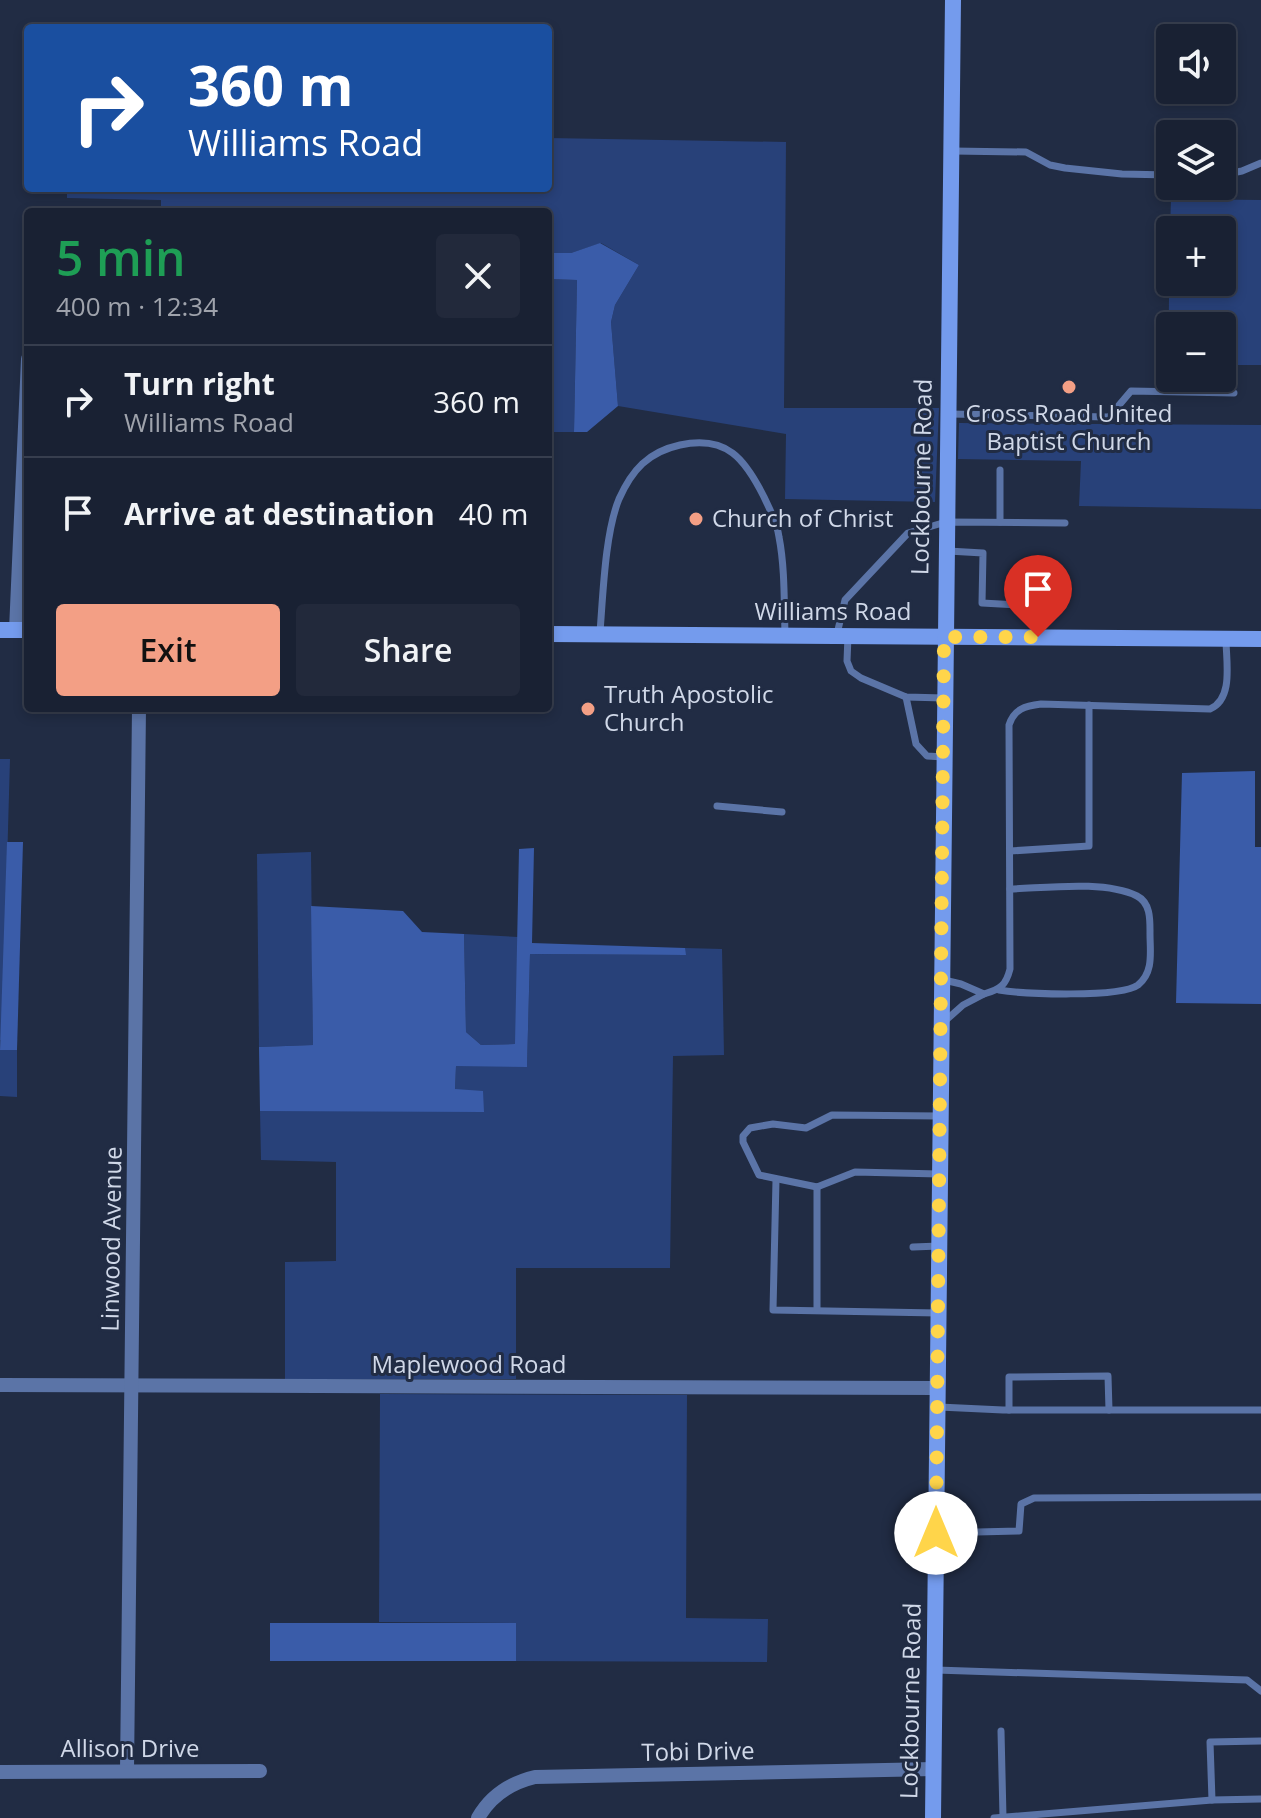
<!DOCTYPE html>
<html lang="en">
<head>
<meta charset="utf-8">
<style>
	:root { --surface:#192133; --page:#22293b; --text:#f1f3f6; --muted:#9fa3ac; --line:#373e4e; --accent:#f39f85 }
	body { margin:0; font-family:"Open Sans",sans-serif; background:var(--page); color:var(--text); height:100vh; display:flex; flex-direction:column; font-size:30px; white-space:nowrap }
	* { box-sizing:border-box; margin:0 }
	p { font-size:26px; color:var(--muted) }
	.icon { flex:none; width:44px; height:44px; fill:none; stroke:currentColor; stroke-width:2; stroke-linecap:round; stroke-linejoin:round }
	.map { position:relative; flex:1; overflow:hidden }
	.sheet { position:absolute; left:24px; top:208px; width:528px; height:504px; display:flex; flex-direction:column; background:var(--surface); border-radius:8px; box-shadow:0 4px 12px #0003,0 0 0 2px var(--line) }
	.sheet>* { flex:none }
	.top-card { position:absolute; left:24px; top:24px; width:528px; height:168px; border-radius:8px; box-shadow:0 4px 12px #0003,0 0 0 2px var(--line); background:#1a4fa0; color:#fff; overflow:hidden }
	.buttons { position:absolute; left:1156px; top:24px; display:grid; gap:16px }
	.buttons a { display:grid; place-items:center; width:80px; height:80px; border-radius:8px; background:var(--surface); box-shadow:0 4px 12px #0003,0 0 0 2px var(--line); font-size:40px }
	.pin { position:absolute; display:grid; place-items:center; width:68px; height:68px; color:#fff; margin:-82px -34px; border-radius:50% 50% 50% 0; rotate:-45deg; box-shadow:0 0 8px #0007 }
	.pin .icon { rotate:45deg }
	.me { position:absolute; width:88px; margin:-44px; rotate:0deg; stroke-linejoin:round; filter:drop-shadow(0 0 6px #0008) }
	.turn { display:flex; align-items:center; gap:28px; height:168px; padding:0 32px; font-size:36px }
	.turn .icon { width:104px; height:104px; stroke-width:2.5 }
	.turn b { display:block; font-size:56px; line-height:68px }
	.round { display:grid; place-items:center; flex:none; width:84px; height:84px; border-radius:8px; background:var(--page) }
	.overview { display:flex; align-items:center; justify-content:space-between; height:136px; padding:0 32px }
	h1 { font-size:48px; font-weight:600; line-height:60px; color:#1e9e55 }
	.action { display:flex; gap:16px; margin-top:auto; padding:16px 32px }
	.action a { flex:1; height:92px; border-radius:8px; background:var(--accent); color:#111; font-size:32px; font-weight:600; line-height:92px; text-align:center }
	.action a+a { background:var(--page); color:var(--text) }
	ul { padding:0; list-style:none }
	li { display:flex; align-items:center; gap:24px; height:112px; padding:0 32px; border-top:2px solid var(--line) }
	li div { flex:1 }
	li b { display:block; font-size:30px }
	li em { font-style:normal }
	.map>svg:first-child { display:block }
	.green { fill:#284179 }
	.forest { fill:#3a5ca9 }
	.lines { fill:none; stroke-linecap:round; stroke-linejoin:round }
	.lane { stroke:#5b74a7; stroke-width:7 }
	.street { stroke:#5b74a7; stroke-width:14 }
	.secondary { stroke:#749bed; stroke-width:16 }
	.route { stroke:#ffd54a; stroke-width:14; stroke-dasharray:0 25.2 }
	.poi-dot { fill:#f39f85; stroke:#212c44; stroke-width:3 }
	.labels { text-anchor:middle; stroke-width:6; stroke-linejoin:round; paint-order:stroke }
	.poi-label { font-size:24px; fill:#d0d8e8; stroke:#212c44; text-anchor:start }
	.street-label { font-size:24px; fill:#d0d8e8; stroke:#212c44 }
</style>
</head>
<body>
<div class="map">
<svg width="1261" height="1818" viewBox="0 0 1261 1818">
	<rect width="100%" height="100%" fill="#212c44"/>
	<g class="green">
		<path d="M548,138L786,142L784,408H939L935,502L785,499L786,434L618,406L611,322L615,305L639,265L601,243L571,253H548V212H161V200L67,198V188H548Z"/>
		<path d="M1171,199L1261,200V365H1222V326H1170V364H1168L1170,234V282H1222V230H1170Z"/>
		<path d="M548,279L577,280L574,432H548Z"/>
		<path d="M959,423L1261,425V509L1079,506L1081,461L958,459Z"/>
		<path d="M0,759H10L2,1040H0Z"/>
		<path d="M311,852L313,1045L259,1047L257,854Z"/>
		<path d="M464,934L518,937L516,1044L481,1045L466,1032Z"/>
		<path d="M685,948L722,949L724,1055L673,1056L670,1268H516V1379H285V1262L336,1261V1162L261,1160L260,1111H483L455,1089L456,1066H527L530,954L685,955Z"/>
		<path d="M0,1050H17V1097L0,1096Z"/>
		<path d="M380,1394L687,1395L686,1618L768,1619L767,1662L516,1661V1623L379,1622Z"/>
	</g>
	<g class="forest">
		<path d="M600,243L639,265L615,305L611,322L618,406L587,432H574L577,280L548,279V253H571Z"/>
		<path d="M1255,771V847H1261V1004L1176,1003L1182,773Z"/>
		<path d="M7,842H23L17,1050H0Z"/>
		<path d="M534,848L532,943L685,948L686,955L530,954L527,1067L456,1066L455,1089L483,1091L484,1112L260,1111L259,1047L313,1045L311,906L403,911L422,932L464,934L466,1032L481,1045L515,1044L519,849Z"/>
		<rect x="270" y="1623" width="246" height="38"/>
	</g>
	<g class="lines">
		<g class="lane">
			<path d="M953,151L1026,152L1050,165L1065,168L1122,174L1170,175"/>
			<path d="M1222,175L1242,171L1261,163"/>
			<path d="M949,414L1109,417L1131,391L1234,393"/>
			<path d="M1000,522V470"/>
			<path d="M948,551L983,553L982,603L1039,606L1038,637"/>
			<path d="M600,632C603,595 605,533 619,499C632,470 648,452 680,445C727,435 745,459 764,497C770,510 777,522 779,537C785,568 784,602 785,634"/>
			<path d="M837,634L845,600L908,533L946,522L1065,523"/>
			<path d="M848,636L847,661L851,671L861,678L906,697L944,698"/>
			<path d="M906,697L916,744L927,756L944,757"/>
			<path d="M717,806L782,812"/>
			<path d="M1010,851L1089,846V705"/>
			<path d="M944,980L961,984L984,994L963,1005L945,1021"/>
			<path d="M999,990C1022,994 1121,998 1138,985C1154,972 1150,952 1150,934C1150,921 1151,903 1137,896C1104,880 1046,888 1010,889"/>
			<path d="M984,994C1001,989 1006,985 1010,969L1009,725C1014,709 1025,706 1041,704L1210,709C1234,699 1226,661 1226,639"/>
			<path d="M939,1174L855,1172L817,1187L759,1175L743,1142V1136L750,1128L773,1124L806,1128L832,1115L940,1116"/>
			<path d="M776,1180L773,1310L938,1313"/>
			<path d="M913,1247L939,1246"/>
			<path d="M817,1310V1187"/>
			<path d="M939,1407L1003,1410H1261"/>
			<path d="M1009,1410V1377L1108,1376L1109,1410"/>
			<path d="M936,1533L1019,1531L1021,1504L1034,1498L1261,1497"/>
			<path d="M936,1670L1247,1680L1261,1691"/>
			<path d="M1001,1731L1003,1817"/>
			<path d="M1212,1800L1210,1742L1261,1741"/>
			<path d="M994,1818L1212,1800L1261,1799"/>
		</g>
		<g class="street">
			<path d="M16,630L28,359"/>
			<path d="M0,1385L937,1388"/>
			<path d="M127,1771L139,708"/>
			<path d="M0,1772L260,1771"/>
			<path d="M478,1818C491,1795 510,1783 535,1777L934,1769"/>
		</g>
		<g class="secondary">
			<path d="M0,630H28"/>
			<path d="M548,634L1261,639"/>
			<path d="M933,1818L953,0"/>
		</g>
	</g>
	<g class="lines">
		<path class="route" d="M936,1533L944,637H1038"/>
	</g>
	<g class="poi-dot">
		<circle cx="1069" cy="387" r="8"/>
		<circle cx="696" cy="519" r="8"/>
		<circle cx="588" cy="709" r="8"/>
	</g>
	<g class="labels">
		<g class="poi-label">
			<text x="1069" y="422" text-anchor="middle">Cross Road United<tspan x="1069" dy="28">Baptist Church</tspan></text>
			<text x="712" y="527">Church of Christ</text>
			<text x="604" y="703">Truth Apostolic<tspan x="604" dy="28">Church</tspan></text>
		</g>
		<g class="street-label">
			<text transform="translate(922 477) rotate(-89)" y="8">Lockbourne Road</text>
			<text x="833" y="620">Williams Road</text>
			<text transform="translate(112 1239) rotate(-89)" y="8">Linwood Avenue</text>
			<text x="469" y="1373">Maplewood Road</text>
			<text transform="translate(911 1701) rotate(-89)" y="8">Lockbourne Road</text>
			<text x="130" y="1757">Allison Drive</text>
			<text transform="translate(698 1752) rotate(-1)" y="8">Tobi Drive</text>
		</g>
	</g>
</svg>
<div class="buttons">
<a><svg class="icon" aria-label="sound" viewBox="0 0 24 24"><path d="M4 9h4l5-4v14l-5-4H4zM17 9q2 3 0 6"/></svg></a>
<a><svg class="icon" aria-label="layers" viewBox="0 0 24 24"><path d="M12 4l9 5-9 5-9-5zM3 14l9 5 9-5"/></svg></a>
<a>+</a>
<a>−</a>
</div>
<div class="pin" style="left:1038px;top:637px;background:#d93025"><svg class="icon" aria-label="arrive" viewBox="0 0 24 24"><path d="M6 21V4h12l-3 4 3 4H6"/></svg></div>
<svg class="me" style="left:936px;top:1533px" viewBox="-20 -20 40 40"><circle r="19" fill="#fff"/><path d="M0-13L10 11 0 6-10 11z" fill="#ffd54a"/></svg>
<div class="top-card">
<div class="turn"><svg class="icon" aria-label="right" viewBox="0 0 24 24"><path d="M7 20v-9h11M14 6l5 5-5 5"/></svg><div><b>360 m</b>Williams Road</div></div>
</div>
<section class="sheet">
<div class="overview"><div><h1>5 min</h1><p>400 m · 12:34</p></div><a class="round"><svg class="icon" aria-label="close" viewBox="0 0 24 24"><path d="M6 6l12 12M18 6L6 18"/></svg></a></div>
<ul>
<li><svg class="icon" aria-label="right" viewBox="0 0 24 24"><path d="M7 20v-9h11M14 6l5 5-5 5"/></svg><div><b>Turn right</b><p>Williams Road</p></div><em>360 m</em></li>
<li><svg class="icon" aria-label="arrive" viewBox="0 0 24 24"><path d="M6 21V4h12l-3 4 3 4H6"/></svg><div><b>Arrive at destination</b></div><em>40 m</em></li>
</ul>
<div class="action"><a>Exit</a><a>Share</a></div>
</section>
</div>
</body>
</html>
